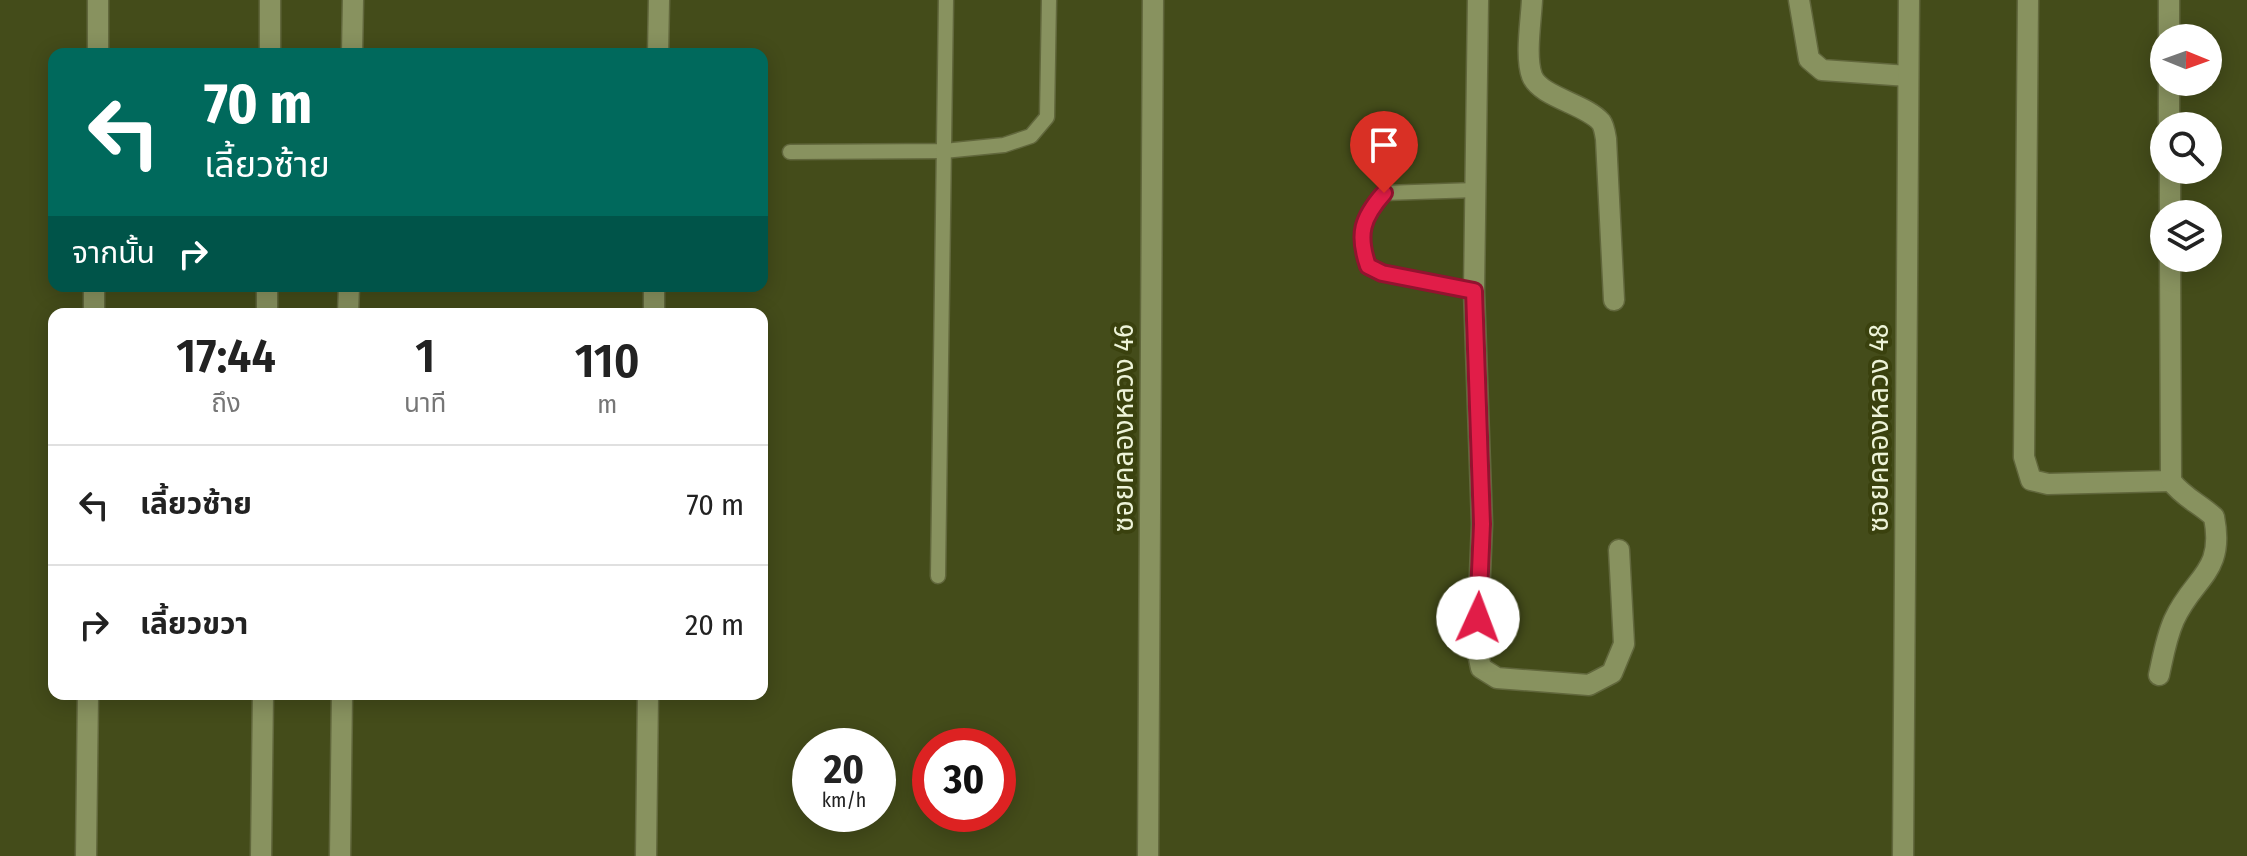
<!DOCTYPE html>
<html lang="th">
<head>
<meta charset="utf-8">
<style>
	:root { --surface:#fff; --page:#f6f6f6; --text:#222; --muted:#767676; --line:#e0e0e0 }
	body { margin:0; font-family:"Fira Sans Condensed","Noto Sans Thai",sans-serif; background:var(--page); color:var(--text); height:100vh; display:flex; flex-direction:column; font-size:30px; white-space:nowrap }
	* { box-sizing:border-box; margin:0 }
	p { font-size:26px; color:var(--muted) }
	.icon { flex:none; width:44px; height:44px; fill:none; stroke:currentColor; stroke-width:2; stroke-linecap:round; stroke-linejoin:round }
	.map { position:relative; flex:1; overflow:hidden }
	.panel { position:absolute; left:48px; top:308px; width:720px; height:392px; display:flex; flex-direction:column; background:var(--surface); border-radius:16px; box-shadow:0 4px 20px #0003 }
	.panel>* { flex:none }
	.hud { position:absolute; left:48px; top:48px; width:720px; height:244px; border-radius:16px; box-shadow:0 4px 20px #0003; background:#00695c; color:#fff; overflow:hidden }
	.needle { width:52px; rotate:91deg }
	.buttons { position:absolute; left:2150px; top:24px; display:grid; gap:16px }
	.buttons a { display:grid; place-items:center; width:72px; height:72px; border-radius:50%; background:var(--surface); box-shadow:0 4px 20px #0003; font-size:40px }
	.speed { position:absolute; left:792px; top:728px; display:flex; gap:16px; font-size:40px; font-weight:700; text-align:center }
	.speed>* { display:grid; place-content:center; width:104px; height:104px; border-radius:50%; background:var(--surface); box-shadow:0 4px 20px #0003; line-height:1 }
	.speed small { font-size:20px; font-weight:400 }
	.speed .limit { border:12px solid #d22; background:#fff; color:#111 }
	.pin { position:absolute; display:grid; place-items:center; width:68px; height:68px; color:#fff; margin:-82px -34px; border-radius:50% 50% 50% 0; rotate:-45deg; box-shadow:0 0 8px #0007 }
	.pin .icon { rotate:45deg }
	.me { position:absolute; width:88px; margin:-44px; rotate:2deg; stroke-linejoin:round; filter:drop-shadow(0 0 6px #0008) }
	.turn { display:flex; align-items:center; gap:28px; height:168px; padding:0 24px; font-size:36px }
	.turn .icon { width:104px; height:104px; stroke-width:2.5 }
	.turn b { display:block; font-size:56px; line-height:68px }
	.then { display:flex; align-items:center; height:76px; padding:0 24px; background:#0003; gap:16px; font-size:30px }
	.eta { display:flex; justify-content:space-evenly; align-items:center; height:136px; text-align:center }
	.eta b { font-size:48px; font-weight:600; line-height:56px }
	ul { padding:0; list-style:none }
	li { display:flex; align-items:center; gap:24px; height:120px; padding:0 24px; border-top:2px solid var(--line) }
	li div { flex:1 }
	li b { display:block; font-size:30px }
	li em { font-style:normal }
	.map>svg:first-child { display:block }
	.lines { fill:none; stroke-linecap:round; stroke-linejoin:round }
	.service-casing { stroke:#61673c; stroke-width:17 }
	.minor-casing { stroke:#61673c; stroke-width:23 }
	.service { stroke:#88925f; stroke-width:14 }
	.minor { stroke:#88925f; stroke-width:20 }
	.route-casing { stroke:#92132f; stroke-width:20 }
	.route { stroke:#e11d48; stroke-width:14 }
	.labels { text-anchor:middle; stroke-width:8; stroke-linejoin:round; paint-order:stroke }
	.street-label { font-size:28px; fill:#edf3d8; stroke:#3a410e }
</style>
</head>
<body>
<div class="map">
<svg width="2247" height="856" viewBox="0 0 2247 856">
	<rect width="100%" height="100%" fill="#444c1a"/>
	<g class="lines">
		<g class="service-casing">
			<g id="service">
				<path d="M790,152L944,151L1004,145L1031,136L1047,117L1049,0"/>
				<path d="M1474,291L1382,273L1368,266C1357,234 1362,218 1384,193L1476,190"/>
				<path d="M938,576L946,0"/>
			</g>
		</g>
		<g class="minor-casing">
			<g id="minor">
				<path d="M1478,0L1474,291L1482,524L1477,649L1481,668L1497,678L1589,685L1612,673L1624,644L1619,550"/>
				<path d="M1532,0C1531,21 1525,57 1532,76C1540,97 1586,104 1601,122C1604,126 1605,133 1606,139L1614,300"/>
				<path d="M1799,0L1809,59L1822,70L1908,76"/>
				<path d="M2028,0L2024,457L2031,480L2048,484L2171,481"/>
				<path d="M2169,0V38"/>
				<path d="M98,54V0"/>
				<path d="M270,54V0"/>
				<path d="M352,54L353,0"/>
				<path d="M658,54L659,0"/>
				<path d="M2169,82V126"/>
				<path d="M2170,170V214"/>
				<path d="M94,314V286"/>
				<path d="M267,314V286"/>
				<path d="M348,314L349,286"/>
				<path d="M654,314V286"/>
				<path d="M2159,675C2163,657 2166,638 2174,620C2194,576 2225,573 2214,517C2199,503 2184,498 2171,481L2170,258"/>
				<path d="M86,856L88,694"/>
				<path d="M261,856L263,694"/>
				<path d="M340,856L342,694"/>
				<path d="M646,856L648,694"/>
				<path d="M1148,856L1153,0"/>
				<path d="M1903,856L1909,0"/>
			</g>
		</g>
		<use href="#service" class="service"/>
		<use href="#minor" class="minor"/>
	</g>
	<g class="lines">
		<g class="route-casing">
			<path id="route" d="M1384,193C1362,218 1357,234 1368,266L1382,273L1474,291L1482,524L1478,618"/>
		</g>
		<use href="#route" class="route"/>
	</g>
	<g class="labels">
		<g class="street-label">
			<text transform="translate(1123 428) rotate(-90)" y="10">ซอยคลองหลวง 46</text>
			<text transform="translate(1878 428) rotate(-90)" y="10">ซอยคลองหลวง 48</text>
		</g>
	</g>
</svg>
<div class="buttons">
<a><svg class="needle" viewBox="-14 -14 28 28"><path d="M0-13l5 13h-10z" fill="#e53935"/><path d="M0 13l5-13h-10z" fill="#767676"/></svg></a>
<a><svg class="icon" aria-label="search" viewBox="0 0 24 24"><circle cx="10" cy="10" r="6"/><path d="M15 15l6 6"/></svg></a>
<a><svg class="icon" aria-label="layers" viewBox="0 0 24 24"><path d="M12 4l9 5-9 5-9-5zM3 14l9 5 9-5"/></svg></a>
</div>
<div class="speed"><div>20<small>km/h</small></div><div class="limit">30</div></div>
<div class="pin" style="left:1384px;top:193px;background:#d93025"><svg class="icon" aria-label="arrive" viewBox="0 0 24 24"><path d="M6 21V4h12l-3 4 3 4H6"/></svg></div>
<svg class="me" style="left:1478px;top:618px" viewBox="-20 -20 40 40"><circle r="19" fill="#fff"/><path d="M0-13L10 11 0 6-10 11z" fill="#e11d48"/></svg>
<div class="hud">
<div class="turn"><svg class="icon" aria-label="left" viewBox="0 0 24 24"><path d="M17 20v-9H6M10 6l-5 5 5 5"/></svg><div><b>70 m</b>เลี้ยวซ้าย</div></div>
<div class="then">จากนั้น<svg class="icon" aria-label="right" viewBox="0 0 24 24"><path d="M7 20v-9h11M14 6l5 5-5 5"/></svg></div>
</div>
<section class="panel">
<div class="eta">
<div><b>17:44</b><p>ถึง</p></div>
<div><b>1</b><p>นาที</p></div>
<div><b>110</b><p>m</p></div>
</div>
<ul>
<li><svg class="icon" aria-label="left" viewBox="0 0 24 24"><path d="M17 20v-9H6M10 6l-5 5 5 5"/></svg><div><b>เลี้ยวซ้าย</b></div><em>70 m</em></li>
<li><svg class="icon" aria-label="right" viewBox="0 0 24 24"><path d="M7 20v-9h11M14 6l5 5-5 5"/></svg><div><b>เลี้ยวขวา</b></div><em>20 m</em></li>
</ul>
</section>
</div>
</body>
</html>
